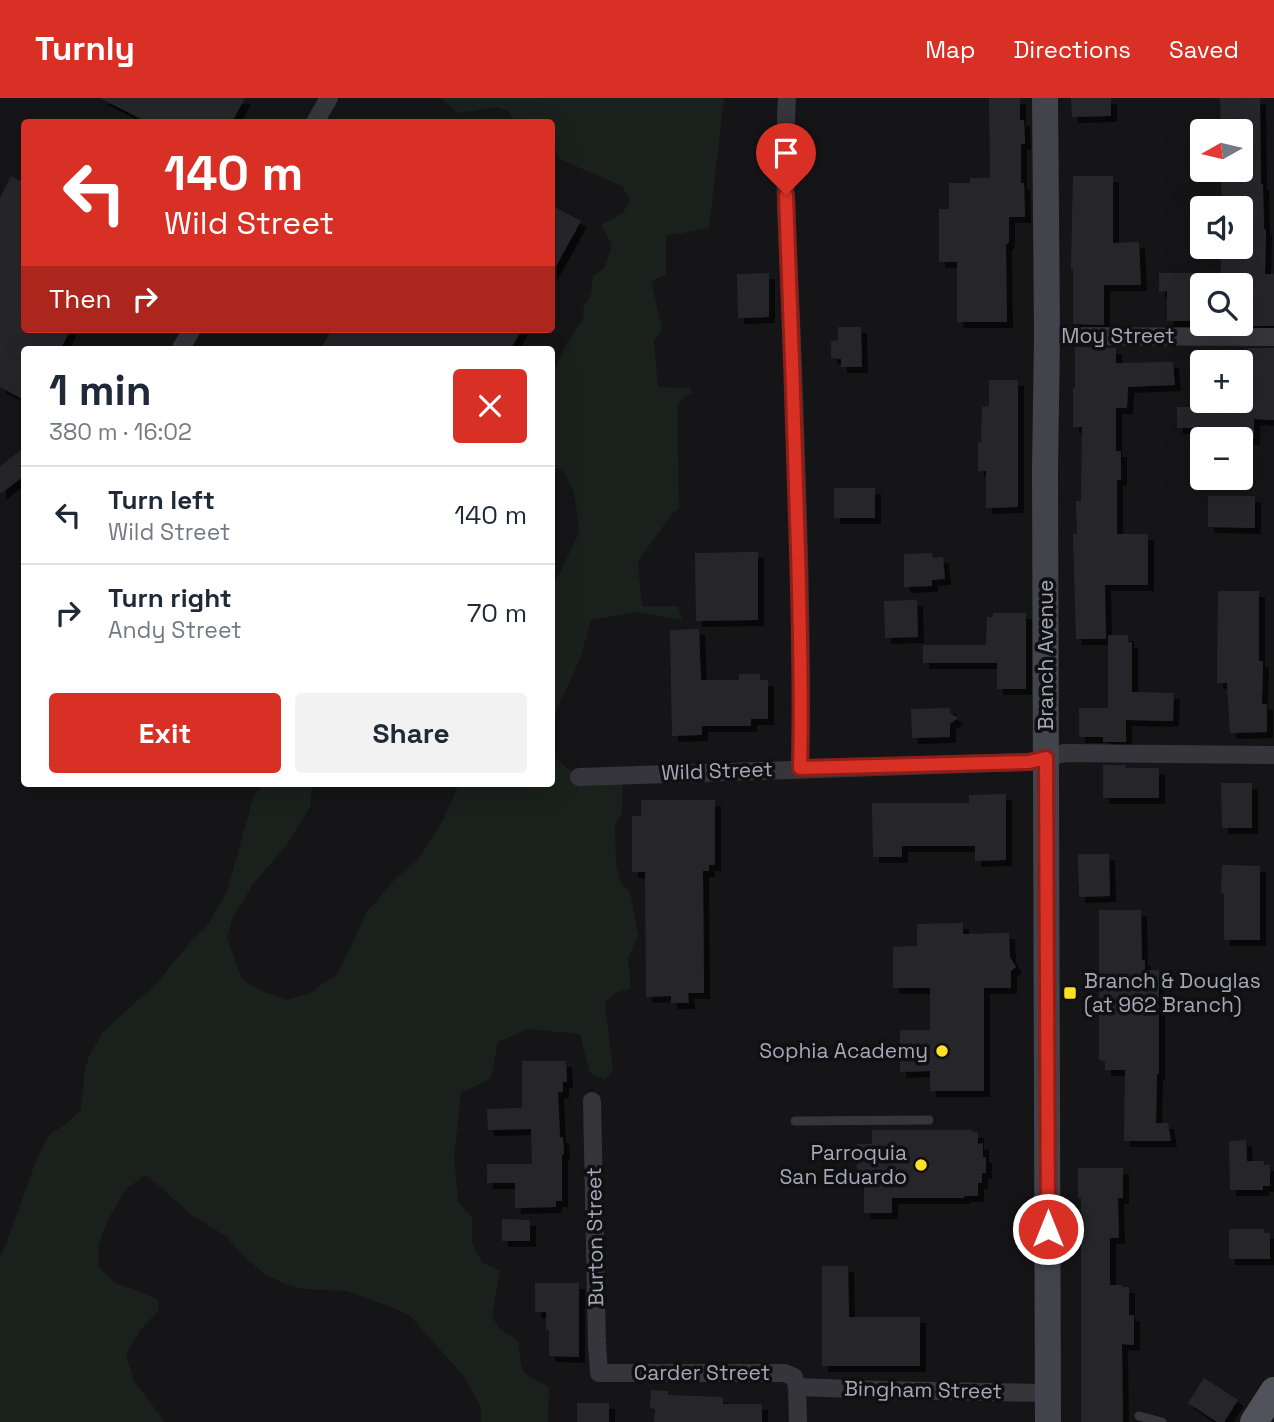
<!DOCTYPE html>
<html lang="en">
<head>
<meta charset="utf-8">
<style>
	:root { --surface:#fff; --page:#f2f2f3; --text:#1f2937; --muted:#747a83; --line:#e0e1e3; --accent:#d93025 }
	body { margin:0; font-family:"Space Grotesk",sans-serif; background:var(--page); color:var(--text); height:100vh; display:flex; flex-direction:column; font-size:26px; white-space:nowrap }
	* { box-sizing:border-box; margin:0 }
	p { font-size:23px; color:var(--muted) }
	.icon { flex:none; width:38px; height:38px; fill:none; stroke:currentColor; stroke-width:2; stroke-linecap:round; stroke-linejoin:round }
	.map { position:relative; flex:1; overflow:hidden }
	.panel { position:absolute; left:21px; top:248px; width:534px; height:441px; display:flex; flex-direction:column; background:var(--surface); border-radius:7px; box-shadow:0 7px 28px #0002 }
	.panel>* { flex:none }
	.hud { position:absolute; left:21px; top:21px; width:534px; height:214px; border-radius:7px; box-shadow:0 7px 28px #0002; background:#d93025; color:#fff; overflow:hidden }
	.needle { width:46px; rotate:262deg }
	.buttons { position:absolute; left:1190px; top:21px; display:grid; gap:14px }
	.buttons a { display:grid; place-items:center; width:63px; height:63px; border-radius:7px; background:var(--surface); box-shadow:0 7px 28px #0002; font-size:35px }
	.pin { position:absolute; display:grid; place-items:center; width:60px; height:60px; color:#fff; margin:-72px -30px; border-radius:50% 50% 50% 0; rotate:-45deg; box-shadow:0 0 7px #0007 }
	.pin .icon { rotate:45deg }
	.me { position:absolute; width:77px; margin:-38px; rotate:0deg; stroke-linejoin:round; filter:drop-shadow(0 0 5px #0008) }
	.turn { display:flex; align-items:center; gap:24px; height:147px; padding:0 28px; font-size:32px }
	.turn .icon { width:91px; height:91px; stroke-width:2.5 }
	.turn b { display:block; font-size:49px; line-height:60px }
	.then { display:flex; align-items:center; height:66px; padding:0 28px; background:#0003; gap:14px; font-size:26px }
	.round { display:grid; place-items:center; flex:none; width:74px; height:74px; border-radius:7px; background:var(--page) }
	.overview { display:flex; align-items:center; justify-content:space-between; height:119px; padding:0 28px }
	h1 { font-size:42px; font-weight:700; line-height:52px }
	.action { display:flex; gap:14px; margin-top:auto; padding:14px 28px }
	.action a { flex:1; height:80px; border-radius:7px; background:var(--accent); color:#fff; font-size:28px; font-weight:700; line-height:80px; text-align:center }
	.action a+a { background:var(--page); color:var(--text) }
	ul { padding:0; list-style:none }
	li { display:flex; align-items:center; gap:21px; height:98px; padding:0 28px; border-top:2px solid var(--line) }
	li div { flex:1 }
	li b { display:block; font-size:26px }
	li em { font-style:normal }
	header { display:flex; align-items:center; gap:42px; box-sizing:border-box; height:98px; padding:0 35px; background:var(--accent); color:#fff }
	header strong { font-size:33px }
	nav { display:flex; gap:38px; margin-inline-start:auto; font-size:24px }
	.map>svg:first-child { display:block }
	.green { fill:#1a211d }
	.building { fill:#28272a; filter:url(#shadow) }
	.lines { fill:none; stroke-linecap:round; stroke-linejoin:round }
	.lane { stroke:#35353b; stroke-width:9 }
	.street { stroke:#35353b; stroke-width:18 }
	.secondary { stroke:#43434c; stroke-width:26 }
	.primary { stroke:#51515b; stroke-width:28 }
	.route-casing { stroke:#8d1f18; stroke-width:18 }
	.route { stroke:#d93025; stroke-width:12 }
	.poi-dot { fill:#fee025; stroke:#100f11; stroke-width:2.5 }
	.labels { text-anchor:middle; stroke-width:7; stroke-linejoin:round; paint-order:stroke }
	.street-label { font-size:21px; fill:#a5a7b7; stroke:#100f11 }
	.poi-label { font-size:21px; fill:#a5a7b7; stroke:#100f11; text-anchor:end }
</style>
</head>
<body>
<header>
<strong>Turnly</strong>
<nav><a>Map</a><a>Directions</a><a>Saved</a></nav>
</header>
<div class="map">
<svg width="1274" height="1324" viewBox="0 0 1274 1324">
	<defs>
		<filter id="shadow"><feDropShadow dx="6" dy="6" stdDeviation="0" flood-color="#0009"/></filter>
	</defs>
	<rect width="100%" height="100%" fill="#151416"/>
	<g class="green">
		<path d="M440,0H724L709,130L666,138V176L651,184L662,230L654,243L658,289L690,290L693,295L685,299L677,308L679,411L672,416L638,463L642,508H678L682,522L637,514L591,522L580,561L551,625V488L561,473L579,434L574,394L564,374L551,367V271L556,269L566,246L583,221L584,207L591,199L593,178L604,170L612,147L601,127L623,115L630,102L622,88L559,61L551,42V24H515L509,13L496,9L459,15Z"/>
		<path d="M551,657L579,679L623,678L622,715L615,727L616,767L621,785L630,794L638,837L628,860L631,891L614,895L605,905L613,973L604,982L590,975L580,936L528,931L498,944L491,980L461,995L454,1058L458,1103L472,1120V1145L482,1164L500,1173L492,1218L498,1229L518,1243C522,1276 519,1274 549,1289L548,1324H481V1309L463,1277L409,1217L393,1210L347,1193L304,1191L285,1186L267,1177L249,1163L224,1137L192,1117L146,1077L127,1090L108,1121L98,1148L99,1169L115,1185L136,1192L158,1202L159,1212L141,1231L126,1256L134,1283L165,1324H0V1158L3,1154L37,1060L50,1036L63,1028L81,1012L85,970L90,956L103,934L157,885L192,842L207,828L227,793L253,700L263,686H312L310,709L286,748L253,786L232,821L227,840L242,881L262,893L286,902L310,895L338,875L367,814L396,780L419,760L443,722L459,686H551Z"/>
	</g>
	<g class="building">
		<path d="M100,0H245L232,24H147Z"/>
		<path d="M989,0H1020V22H1024L1025,46H1021V85H1024L1025,119H1009V144L1006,147L1007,224H957V164H939V111H949V85H970V80H990Z"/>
		<path d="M1071,0H1111V18L1072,19Z"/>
		<path d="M1220,0H1260L1261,86H1263L1264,131H1266L1265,176H1274V228H1248V224H1243V187H1221V149H1241V110H1222L1221,79L1241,78V33H1221Z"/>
		<path d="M11,78L24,85V231H71L60,252H24V302L0,289V100Z"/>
		<path d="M1073,78H1113V145L1139,144L1141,187H1104V227L1073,226V171H1071Z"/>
		<path d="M551,107L581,123L551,177Z"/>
		<path d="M769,175V219L738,220L737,176Z"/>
		<path d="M1159,175H1196L1198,223H1167V193L1159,194Z"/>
		<path d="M838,229H861L862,269H841V261L831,260V243L838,242Z"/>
		<path d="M332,231H522L510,252H320Z"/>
		<path d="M1075,249L1116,250V265L1173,264L1175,287L1128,289L1127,310H1116V353H1121V382H1117V436H1148V487H1105L1106,541H1076L1073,436H1077L1076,403H1081L1082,329H1073V290H1075Z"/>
		<path d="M1248,250H1274V322L1254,321V341H1213V330H1177V309H1210V303H1241V289H1248Z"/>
		<path d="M989,282H1018V409L986,410V373H978V344H981L982,309L989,308Z"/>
		<path d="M24,350V378L0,396V368Z"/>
		<rect x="834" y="390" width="41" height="30"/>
		<path d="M1208,398H1255V430L1208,429Z"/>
		<path d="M758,454V522L696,523L695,455Z"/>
		<path d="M932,455L933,460L943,459L945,481L932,482V488L904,489V456Z"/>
		<path d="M1218,493H1259V563H1263L1262,606H1267V634L1230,635L1227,585H1217Z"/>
		<path d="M917,502L918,539L885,540L884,503Z"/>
		<path d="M993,515H1026V591H997V565H923V547H986L987,519H993Z"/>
		<path d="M699,531L701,582H739V576H760V582H768V621H751V628H702V637L672,638L670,532Z"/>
		<path d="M1108,537H1128V544H1132V594L1174,595L1173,623L1126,622V644H1103V639H1079V610H1108Z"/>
		<path d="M950,610V615L958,620L950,626V639L912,640L911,611Z"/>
		<path d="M1103,667H1126V670H1159V700H1103Z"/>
		<path d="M1221,685H1252V730H1222Z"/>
		<path d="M1006,696V762L975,763V748H902V759H873L872,705H969V697Z"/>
		<path d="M641,702H715V767H709V773H703L704,895H688L689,905H671V898L646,899L645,774H632V718H641Z"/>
		<path d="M1078,756H1109L1110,798L1079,799Z"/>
		<path d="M1222,767L1260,768V842H1224V795H1221Z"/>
		<path d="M1099,812H1141L1142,862H1145V872H1159V976H1157L1156,1025H1168L1171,1043H1124L1125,972H1105V963L1099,962Z"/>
		<path d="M963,825V836L1009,835L1010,859L1016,869L1011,873V890H984V993H930V973L900,974V932H930V890H893V849L917,848V826Z"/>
		<path d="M522,963H566L567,984H563V994H558L560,1039H563L564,1056L562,1057V1103H556V1109L515,1110V1085H487V1066H532L531,1031L488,1032L487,1011L522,1010Z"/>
		<path d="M872,1032H972V1034H978V1046L983,1045V1059H986V1075H982V1085H978V1098H964V1100H892V1115H864V1086H857V1046H872Z"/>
		<path d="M1246,1042L1247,1063H1264V1067H1270V1088H1263V1092H1230L1229,1043Z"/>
		<path d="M1078,1070H1123V1100H1118L1119,1140H1110V1187H1122V1189H1129V1217H1134V1247L1122,1246L1123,1324H1081V1100H1078Z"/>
		<path d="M502,1121L530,1122V1143H502Z"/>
		<path d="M1229,1131H1264V1135H1270V1161H1229Z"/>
		<path d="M822,1168H848L849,1219H920V1268H822Z"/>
		<path d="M535,1185H579V1259L549,1258V1232H546V1214H535Z"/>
		<path d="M1204,1280L1238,1302L1224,1324H1217L1188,1305Z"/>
		<path d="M651,1292L668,1293V1297L723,1299V1306H762V1324H654L655,1311L650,1310Z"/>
		<rect x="577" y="1305" width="32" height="19"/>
	</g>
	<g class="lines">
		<g class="lane">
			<path d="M795,1023L929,1022"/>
			<path d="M1139,1318L1162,1324"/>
		</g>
		<g class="street">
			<path d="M787,0C782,81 789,163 792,245C797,386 803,529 800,670"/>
			<path d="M315,24L329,0"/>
			<path d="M1047,238L1274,239"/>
			<path d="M180,252L192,231"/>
			<path d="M579,679L1029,664L1065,655L1274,657"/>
			<path d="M592,1003L597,1246L599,1275H785L794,1279L797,1289L798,1324"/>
			<path d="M797,1289L882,1292L1048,1295"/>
		</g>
		<path class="secondary" d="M1045,0L1047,238L1045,371L1048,1324"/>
		<path class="primary" d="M1254,1324L1274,1293"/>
	</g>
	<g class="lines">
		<g class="route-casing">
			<path id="route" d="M786,97C790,216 795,334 798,453C800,525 802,598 800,670L1029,664L1046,660L1048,1131"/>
		</g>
		<use href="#route" class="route"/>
	</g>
	<g class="poi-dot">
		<rect x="1063" y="888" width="14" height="14" rx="3.5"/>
		<circle cx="942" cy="953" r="7"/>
		<circle cx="921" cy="1067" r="7"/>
	</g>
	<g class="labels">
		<g class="street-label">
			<text x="1118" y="245">Moy Street</text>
			<text transform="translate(1046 557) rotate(-90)" y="7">Branch Avenue</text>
			<text transform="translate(717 673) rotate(-2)" y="7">Wild Street</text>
			<text transform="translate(595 1139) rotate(-91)" y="7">Burton Street</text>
			<text x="702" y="1282">Carder Street</text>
			<text transform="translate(923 1292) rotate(1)" y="7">Bingham Street</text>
		</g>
		<g class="poi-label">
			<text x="1084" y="890" text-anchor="start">Branch &amp; Douglas<tspan x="1084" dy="24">(at 962 Branch)</tspan></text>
			<text x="928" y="960">Sophia Academy</text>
			<text x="907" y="1062">Parroquia<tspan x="907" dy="24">San Eduardo</tspan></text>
		</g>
	</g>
</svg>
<div class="buttons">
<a><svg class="needle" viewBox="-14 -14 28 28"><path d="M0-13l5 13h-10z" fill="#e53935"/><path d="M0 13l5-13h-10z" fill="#747a83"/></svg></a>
<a><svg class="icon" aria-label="sound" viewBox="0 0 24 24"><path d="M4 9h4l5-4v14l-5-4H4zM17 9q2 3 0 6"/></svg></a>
<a><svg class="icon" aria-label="search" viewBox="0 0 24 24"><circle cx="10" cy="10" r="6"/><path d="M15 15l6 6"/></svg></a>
<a>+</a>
<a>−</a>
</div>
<div class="pin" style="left:786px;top:97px;background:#d93025"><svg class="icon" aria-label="arrive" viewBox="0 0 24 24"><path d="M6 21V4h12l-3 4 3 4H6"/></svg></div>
<svg class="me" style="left:1048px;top:1131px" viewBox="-20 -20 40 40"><circle r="17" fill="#d93025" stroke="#fff" stroke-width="3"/><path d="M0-11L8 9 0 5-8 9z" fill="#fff"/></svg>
<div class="hud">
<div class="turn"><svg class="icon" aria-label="left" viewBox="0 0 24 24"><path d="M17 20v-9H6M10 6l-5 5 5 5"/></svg><div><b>140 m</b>Wild Street</div></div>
<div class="then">Then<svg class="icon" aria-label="right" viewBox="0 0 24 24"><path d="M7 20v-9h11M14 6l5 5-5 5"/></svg></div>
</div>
<section class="panel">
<div class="overview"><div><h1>1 min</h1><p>380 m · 16:02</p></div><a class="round" style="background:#d93025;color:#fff"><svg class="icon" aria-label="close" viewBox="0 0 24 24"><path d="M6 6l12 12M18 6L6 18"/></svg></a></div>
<ul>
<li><svg class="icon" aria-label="left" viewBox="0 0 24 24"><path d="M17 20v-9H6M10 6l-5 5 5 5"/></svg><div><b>Turn left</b><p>Wild Street</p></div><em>140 m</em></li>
<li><svg class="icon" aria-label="right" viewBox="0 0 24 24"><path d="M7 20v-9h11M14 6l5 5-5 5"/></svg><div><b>Turn right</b><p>Andy Street</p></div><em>70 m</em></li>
</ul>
<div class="action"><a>Exit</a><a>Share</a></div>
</section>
</div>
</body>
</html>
